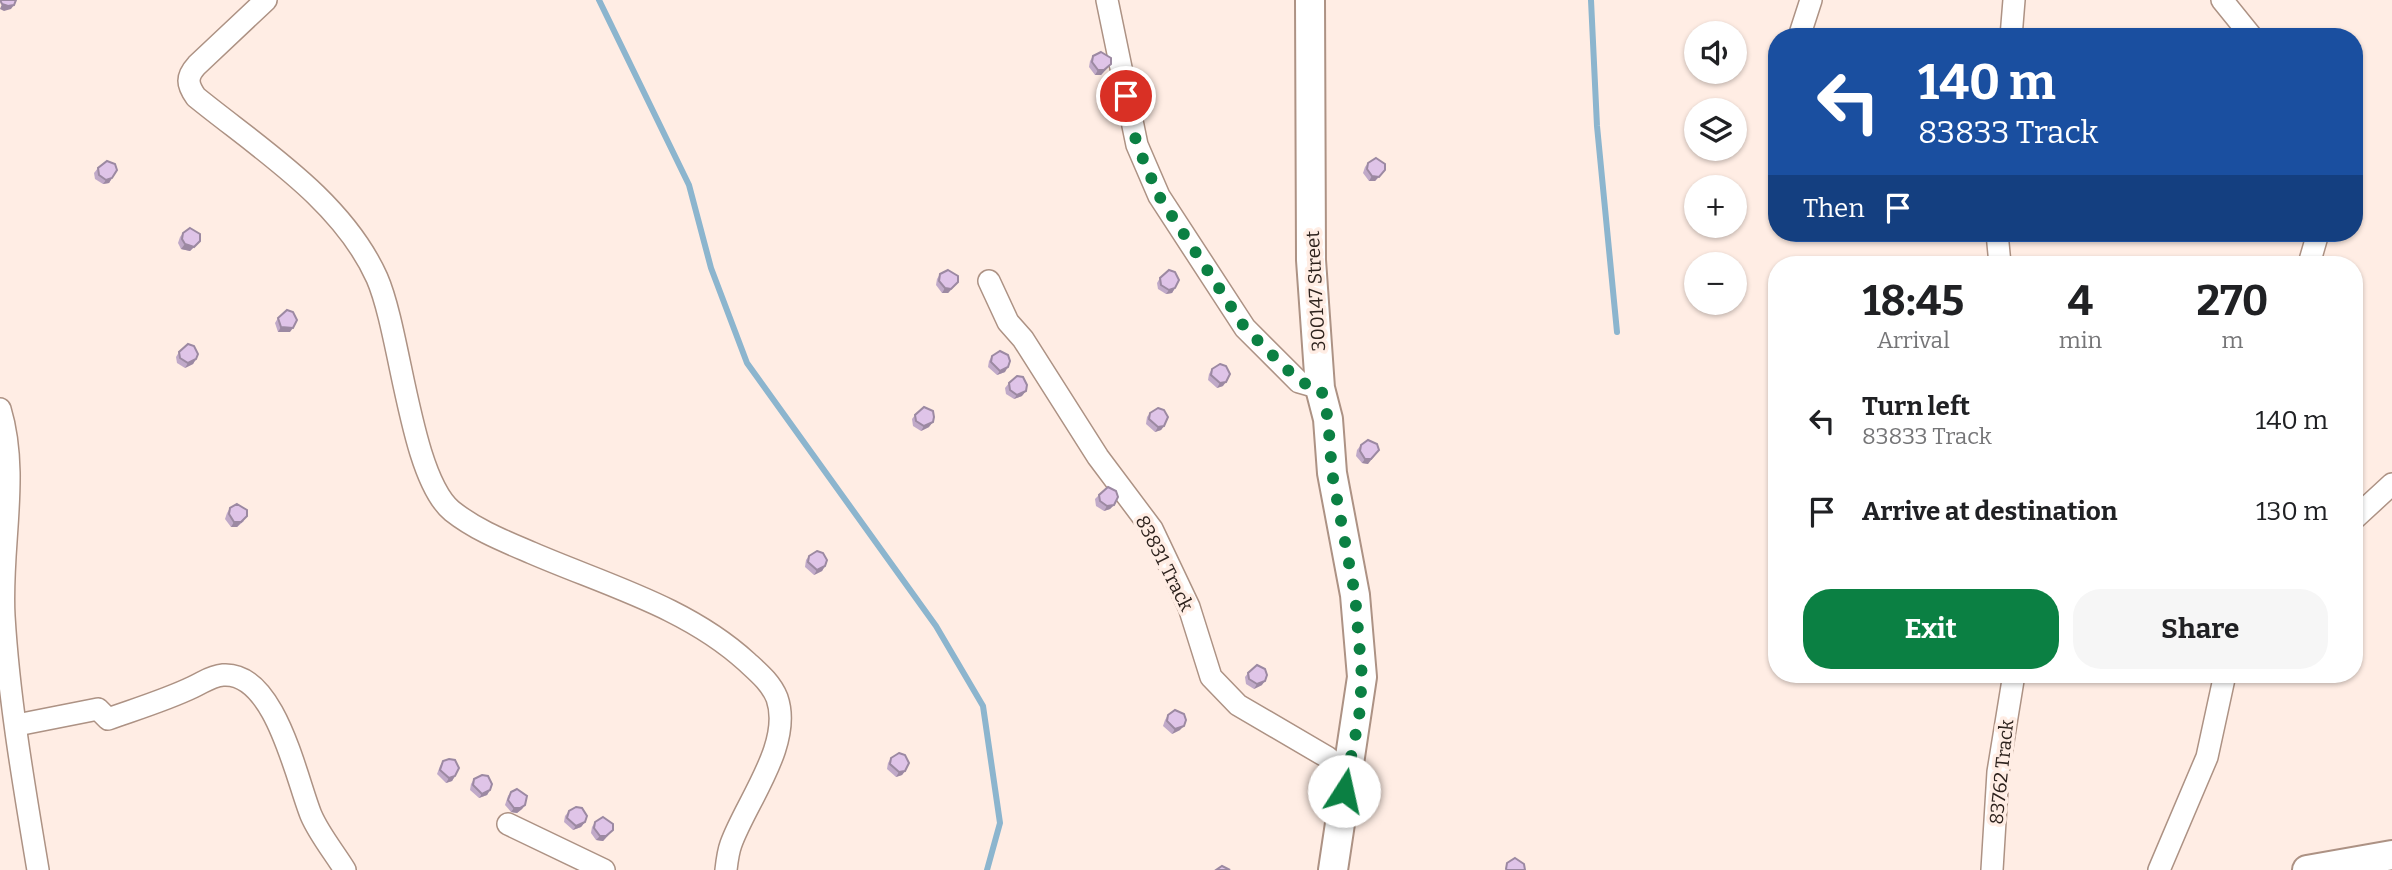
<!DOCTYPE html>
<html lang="en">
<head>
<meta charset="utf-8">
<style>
	:root { --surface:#fff; --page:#f6f6f6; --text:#202124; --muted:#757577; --accent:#0b8043 }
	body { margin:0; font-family:Bitter,serif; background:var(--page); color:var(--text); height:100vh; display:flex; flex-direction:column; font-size:26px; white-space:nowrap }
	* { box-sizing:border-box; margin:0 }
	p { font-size:23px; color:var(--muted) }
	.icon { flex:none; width:38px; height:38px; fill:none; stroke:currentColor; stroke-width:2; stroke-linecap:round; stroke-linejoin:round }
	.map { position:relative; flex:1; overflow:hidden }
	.drawer { position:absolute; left:1768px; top:256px; width:595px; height:427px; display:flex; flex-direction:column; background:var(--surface); border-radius:28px; box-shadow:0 2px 5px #0004 }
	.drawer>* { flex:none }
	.top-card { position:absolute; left:1768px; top:28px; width:595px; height:214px; border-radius:28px; box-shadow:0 2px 5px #0004; background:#1a4fa0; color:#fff; overflow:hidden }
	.buttons { position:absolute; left:1684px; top:21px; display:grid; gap:14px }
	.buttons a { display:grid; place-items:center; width:63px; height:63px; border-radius:50%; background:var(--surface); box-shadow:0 2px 5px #0004; font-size:35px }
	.pin { position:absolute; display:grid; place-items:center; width:60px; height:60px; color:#fff; margin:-30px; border:4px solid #fff; border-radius:50%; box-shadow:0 2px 7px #0007 }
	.me { position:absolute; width:77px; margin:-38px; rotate:10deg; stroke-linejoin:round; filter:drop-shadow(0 0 5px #0008) }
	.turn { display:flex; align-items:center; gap:24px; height:147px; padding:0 35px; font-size:32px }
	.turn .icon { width:91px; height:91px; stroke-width:2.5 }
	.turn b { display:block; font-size:49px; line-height:60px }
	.then { display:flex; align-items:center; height:66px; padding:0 35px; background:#0003; gap:14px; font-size:26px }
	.eta { display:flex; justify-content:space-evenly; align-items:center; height:119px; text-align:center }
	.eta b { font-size:42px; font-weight:700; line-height:49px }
	.primary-button { display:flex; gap:14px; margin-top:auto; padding:14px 35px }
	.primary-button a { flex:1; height:80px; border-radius:28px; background:var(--accent); color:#fff; font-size:28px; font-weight:700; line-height:80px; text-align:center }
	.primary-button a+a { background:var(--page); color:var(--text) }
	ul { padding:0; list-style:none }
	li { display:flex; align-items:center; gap:21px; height:91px; padding:0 35px }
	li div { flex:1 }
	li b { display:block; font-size:26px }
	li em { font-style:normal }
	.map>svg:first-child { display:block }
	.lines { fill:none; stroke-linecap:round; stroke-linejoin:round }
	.stream { stroke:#8cb5ce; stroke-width:6 }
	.street-casing { stroke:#ad9284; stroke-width:24 }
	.secondary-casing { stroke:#ad9284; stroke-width:32 }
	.street { stroke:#fff; stroke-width:21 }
	.secondary { stroke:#fff; stroke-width:28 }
	.wall { fill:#c0a9c8 }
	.shaded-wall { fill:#9c89a2 }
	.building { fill:#dfc4e8; stroke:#9c89a2; stroke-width:2 }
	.route { stroke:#0b8043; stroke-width:12; stroke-dasharray:0 21.6 }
	.labels { text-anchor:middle; stroke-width:7; stroke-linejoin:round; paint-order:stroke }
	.street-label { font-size:19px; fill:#2d221d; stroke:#ffede4 }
</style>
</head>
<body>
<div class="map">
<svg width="2392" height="870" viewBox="0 0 2392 870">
	<rect width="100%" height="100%" fill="#ffede4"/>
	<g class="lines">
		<g class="stream">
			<path d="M599,0L689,185L711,268L747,363L936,626L983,706L1000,823L987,870"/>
			<path d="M1591,0L1597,126L1617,332"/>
		</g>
		<g class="street-casing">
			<g id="street">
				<path d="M266,0L197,65C186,77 187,84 196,97C260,149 342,200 377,278C401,333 410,476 452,511C476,530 504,541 532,553C606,585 687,607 747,662C759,673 771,683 777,698C793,744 746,802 731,844C728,852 727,861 726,870"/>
				<path d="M1107,0L1137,145L1159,196L1245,328L1299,382L1320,388"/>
				<path d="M2222,0L2252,37"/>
				<path d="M1799,37L1811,0"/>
				<path d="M2011,37L2014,0"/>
				<path d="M1997,233L2000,264"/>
				<path d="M2309,264L2318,233"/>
				<path d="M989,281L1008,322L1023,339L1098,457L1152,529L1189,607L1211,677L1238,705L1327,757L1346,773"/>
				<path d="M0,409C20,475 0,547 4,616C9,700 24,786 38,870"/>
				<path d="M2354,519L2392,484"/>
				<path d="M17,725L98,709L108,719C136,709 166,700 193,687C204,682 211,676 223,675C275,671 296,778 311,815C319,834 334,852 345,870"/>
				<path d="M508,824L604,870"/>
				<path d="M1992,870L1998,772L2014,674"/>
				<path d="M2159,870L2207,757L2225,674"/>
			</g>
		</g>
		<g class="secondary-casing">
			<g id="secondary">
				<path d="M1310,0L1311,260L1320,388L1328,419L1332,473L1355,595L1362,677L1333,870"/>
				<path d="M2307,870L2392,855"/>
			</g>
		</g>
		<use href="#street" class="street"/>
		<use href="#secondary" class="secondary"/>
	</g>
	<g class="wall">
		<path d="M1093,56L1111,64L1101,75H1095L1089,67L1090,61Z"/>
		<path d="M1368,163L1385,170L1375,181H1369L1363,173L1365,167Z"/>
		<path d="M98,168L112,178L109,183L103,184L95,179L94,173Z"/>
		<path d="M183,233L200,241L190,251L181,249L178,243L180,237Z"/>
		<path d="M940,274L958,282L948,293H942L936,285L937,279Z"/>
		<path d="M1160,278L1175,288L1172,293L1166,294L1158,289L1157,283Z"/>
		<path d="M278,318L290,332H278L275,323Z"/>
		<path d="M179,352L196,359L193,364L185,368L177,363L176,357Z"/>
		<path d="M992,356L1005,372L997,375L988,367L989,361Z"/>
		<path d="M1212,369L1223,386L1217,388L1208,380L1209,374Z"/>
		<path d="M1009,383L1022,396L1014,399L1006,394L1005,388Z"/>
		<path d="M1150,413L1164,426L1161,430L1155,432L1146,424L1147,417Z"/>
		<path d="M915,415L929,427L921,431L913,426L912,419Z"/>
		<path d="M1361,445L1368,464L1362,463L1356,456L1357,450Z"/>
		<path d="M1099,495L1114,505L1110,509L1104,511L1096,506L1095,499Z"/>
		<path d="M230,508L244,521L237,527H231L225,519L227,513Z"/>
		<path d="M809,556L825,566L822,571L814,575L805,567L806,560Z"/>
		<path d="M1248,673L1262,685L1254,689L1246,684L1245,677Z"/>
		<path d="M1168,715L1180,730L1172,734L1163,726L1165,720Z"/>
		<path d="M891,758L905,771L902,775L896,777L887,769L888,763Z"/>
		<path d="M443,761L455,776L452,781L446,783L437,774L440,766Z"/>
		<path d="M474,779L490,790L487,795L479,798L470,790L471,784Z"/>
		<path d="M511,792L525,805L522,809L517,813L511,812L505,805L508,796Z"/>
		<path d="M569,811L585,822L581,827L573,830L564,822L565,816Z"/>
		<path d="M595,822L613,830L603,841L596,840L591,833L592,827Z"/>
	</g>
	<g class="shaded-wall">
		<path d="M2,4L14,5L11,9L4,11L0,9Z"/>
		<path d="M1111,64L1101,75H1095L1098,70Z"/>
		<path d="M1385,170L1375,181H1369L1372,176Z"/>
		<path d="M112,178L109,183L103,184L106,180Z"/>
		<path d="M200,241L190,251L181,249L185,244Z"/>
		<path d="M958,282L948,293H942L945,288Z"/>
		<path d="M1175,288L1172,293L1166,294L1169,290Z"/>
		<path d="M281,327L293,328L290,332H278Z"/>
		<path d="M196,359L193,364L185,368L188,363Z"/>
		<path d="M1008,367L1005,372L997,375L1000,371Z"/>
		<path d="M1226,382L1223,386L1217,388L1220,383Z"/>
		<path d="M1026,391L1022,396L1014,399L1017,395Z"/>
		<path d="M933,422L929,427L921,431L924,426Z"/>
		<path d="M1164,426L1161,430L1155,432L1158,427Z"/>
		<path d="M1379,450L1368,464L1362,463L1365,459Z"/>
		<path d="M1114,505L1110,509L1104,511L1107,506Z"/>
		<path d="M247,516L237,527H231L234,522Z"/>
		<path d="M825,566L822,571L814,575L817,570Z"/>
		<path d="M1265,681L1262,685L1254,689L1257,684Z"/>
		<path d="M1184,726L1180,730L1172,734L1175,729Z"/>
		<path d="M905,771L902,775L896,777L899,772Z"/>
		<path d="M455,776L452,781L446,783L449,778Z"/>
		<path d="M490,790L487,795L479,798L482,794Z"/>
		<path d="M525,805L522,809L517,813L511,812L514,808Z"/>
		<path d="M585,822L581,827L573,830L576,826Z"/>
		<path d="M613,830L603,841L596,840L600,836Z"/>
	</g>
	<g class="building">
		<path d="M0,0H16L14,5L8,6L2,4Z"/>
		<path d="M1101,52L1111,58V64L1104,70H1098L1092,62L1093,56Z"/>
		<path d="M1376,158L1385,164V170L1379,177L1372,176L1367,169L1368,163Z"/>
		<path d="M107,161L115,164L117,170L112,178L106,180L99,175L98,168Z"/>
		<path d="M190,228L200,234V241L194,247L185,244L182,239L183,233Z"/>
		<path d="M948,270L958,276V282L951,289L945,288L939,281L940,274Z"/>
		<path d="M1169,270L1175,272L1179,280L1175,288L1169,290L1161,285L1160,278Z"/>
		<path d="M287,310L293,312L297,320L293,328L281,327L278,318Z"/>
		<path d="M188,344L194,346L198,354L196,359L188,363L180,358L179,352Z"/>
		<path d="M1000,351L1008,355L1010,361L1008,367L1000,371L991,362L992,356Z"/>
		<path d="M1220,364L1226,366L1230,374L1226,382L1220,383L1211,375L1212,369Z"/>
		<path d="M1017,376L1023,377L1027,385L1026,391L1017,395L1010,390L1009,383Z"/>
		<path d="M924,407L933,411L934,417L933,422L924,426L916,421L915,415Z"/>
		<path d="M1158,408L1164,410L1168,417L1164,426L1158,427L1149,419L1150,413Z"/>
		<path d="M1368,440L1377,444L1379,450L1371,459H1365L1360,451L1361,445Z"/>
		<path d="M1108,487L1116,491L1118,497L1114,505L1107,506L1100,501L1099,495Z"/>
		<path d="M237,504L247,510V516L241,522H234L229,514L230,508Z"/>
		<path d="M817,551L823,553L827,560L825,566L817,570L808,562L809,556Z"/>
		<path d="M1257,665L1265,669L1267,675L1265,681L1257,684L1249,679L1248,673Z"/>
		<path d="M1175,710L1184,714L1186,720L1184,726L1175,729L1167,721L1168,715Z"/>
		<path d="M899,753L905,755L909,763L905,771L899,772L890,764L891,758Z"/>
		<path d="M449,759L455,760L459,768L455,776L449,778L440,770L443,761Z"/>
		<path d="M482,775L488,776L492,784L490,790L482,794L473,785L474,779Z"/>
		<path d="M517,789L527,796L525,805L520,808H514L508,800L511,792Z"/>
		<path d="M576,807L582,808L587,816L585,822L576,826L567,818L569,811Z"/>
		<path d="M603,817L613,824V830L606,836H600L594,828L595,822Z"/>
		<path d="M1515,858L1524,864L1525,870H1507L1506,869L1507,863Z"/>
		<path d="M1222,866L1230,870H1216Z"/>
	</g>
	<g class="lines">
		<path class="route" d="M1126,96L1137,145L1159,196L1245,328L1300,382L1321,388L1328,419L1332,473L1355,595L1362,677L1359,718L1344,791"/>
	</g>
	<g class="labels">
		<g class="street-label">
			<text transform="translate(1315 291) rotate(-93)" y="7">300147 Street</text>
			<text transform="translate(1165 563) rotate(63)" y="7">83831 Track</text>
			<text transform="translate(2001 772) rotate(-84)" y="7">83762 Track</text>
		</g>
	</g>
</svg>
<div class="buttons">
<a><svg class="icon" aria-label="sound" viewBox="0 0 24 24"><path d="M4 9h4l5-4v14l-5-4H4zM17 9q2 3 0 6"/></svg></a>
<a><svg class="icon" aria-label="layers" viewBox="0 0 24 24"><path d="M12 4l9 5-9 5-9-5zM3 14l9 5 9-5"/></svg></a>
<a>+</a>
<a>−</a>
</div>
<div class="pin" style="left:1126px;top:96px;background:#d93025"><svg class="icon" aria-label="arrive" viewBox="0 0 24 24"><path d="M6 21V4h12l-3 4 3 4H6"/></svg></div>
<svg class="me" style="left:1344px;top:791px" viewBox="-20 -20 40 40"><circle r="19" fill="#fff"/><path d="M0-13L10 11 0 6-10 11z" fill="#0b8043"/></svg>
<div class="top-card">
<div class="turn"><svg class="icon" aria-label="left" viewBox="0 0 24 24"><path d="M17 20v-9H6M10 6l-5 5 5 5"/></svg><div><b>140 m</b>83833 Track</div></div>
<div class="then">Then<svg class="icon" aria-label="arrive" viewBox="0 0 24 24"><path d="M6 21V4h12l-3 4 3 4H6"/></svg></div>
</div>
<section class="drawer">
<div class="eta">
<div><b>18:45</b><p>Arrival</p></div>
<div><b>4</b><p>min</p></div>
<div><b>270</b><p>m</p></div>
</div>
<ul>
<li><svg class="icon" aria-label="left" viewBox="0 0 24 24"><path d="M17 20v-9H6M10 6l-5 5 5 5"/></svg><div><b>Turn left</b><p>83833 Track</p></div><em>140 m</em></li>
<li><svg class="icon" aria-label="arrive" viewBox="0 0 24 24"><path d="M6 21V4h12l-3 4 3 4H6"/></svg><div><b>Arrive at destination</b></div><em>130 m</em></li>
</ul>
<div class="primary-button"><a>Exit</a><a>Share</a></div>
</section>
</div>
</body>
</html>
